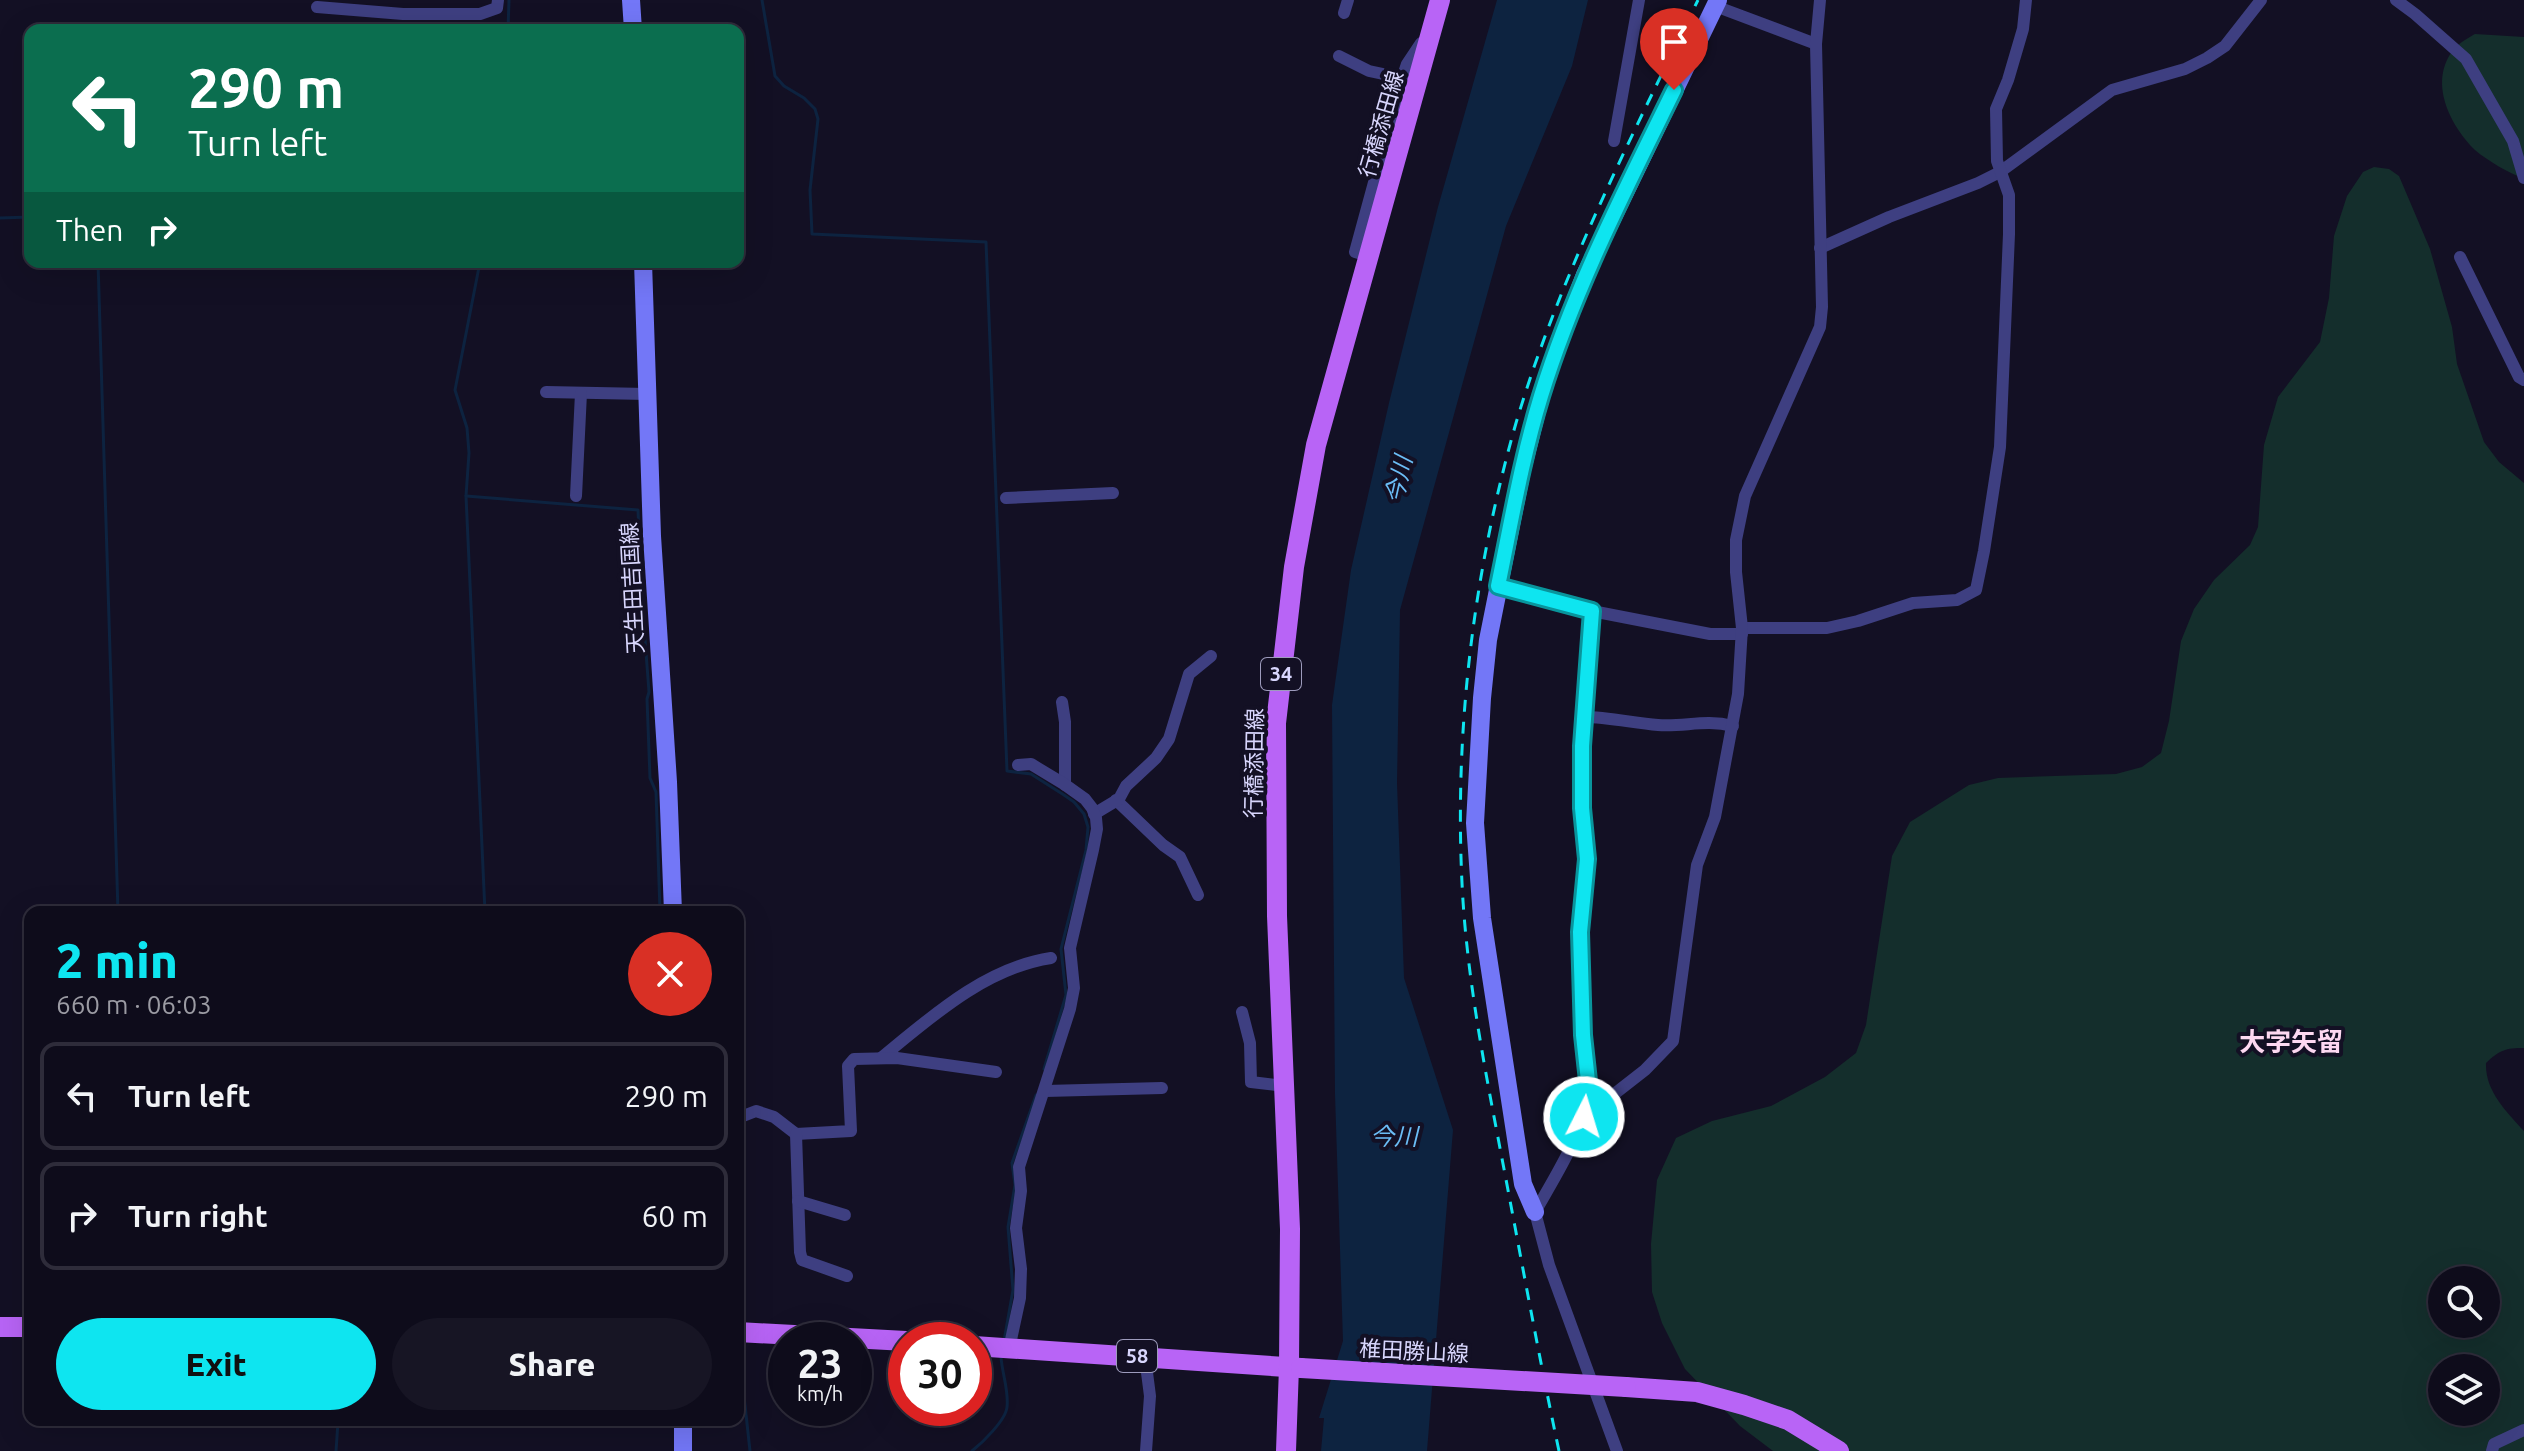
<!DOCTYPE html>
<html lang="en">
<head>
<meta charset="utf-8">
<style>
	:root { --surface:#0e0c1b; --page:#171524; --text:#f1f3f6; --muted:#9b9ba3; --line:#2e2c3a; --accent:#0ee5f0 }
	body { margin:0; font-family:Ubuntu,"Noto Sans JP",sans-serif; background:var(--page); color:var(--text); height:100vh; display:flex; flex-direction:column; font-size:30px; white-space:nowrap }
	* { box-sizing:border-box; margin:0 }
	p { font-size:26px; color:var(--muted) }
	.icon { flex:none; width:44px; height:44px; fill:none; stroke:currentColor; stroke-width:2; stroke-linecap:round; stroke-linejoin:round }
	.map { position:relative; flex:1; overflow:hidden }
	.panel { position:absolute; left:24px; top:906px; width:720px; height:520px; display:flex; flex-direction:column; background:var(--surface); border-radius:16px; box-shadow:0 8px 32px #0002,0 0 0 2px var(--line) }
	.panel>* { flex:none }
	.hud { position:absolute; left:24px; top:24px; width:720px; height:244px; border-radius:16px; box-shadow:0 8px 32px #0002,0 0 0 2px var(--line); background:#0b6e4f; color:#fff; overflow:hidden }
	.tools { position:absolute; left:2428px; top:1266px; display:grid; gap:16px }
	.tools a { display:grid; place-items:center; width:72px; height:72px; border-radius:50%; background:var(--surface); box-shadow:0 8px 32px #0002,0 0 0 2px var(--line); font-size:40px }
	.speed { position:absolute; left:768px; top:1322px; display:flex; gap:16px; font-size:40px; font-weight:700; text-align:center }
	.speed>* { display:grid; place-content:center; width:104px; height:104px; border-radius:50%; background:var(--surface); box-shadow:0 8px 32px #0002,0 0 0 2px var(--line); line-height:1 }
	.speed small { font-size:20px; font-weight:400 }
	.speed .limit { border:12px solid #d22; background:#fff; color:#111 }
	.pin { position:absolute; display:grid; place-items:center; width:68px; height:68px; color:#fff; margin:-82px -34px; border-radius:50% 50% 50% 0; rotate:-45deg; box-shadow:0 0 8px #0007 }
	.pin .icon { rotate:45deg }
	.me { position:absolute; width:88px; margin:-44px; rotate:5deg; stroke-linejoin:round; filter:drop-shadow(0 0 6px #0008) }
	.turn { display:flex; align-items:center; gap:28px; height:168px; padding:0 32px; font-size:36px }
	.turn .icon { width:104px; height:104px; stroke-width:2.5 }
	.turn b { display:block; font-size:56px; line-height:68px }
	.then { display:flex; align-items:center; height:76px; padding:0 32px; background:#0003; gap:16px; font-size:30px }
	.round { display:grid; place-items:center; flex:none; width:84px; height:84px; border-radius:42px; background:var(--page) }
	.headline { display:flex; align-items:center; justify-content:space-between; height:136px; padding:0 32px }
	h1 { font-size:48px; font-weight:800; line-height:60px; color:var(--accent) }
	.primary-button { display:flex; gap:16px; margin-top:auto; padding:16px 32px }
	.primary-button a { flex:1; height:92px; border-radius:48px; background:var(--accent); color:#111; font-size:32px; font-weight:800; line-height:92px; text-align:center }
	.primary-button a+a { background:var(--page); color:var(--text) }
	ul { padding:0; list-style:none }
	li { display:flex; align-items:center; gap:24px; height:108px; margin:0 16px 12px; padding:0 16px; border:4px solid var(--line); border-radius:16px }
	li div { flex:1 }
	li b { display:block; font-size:30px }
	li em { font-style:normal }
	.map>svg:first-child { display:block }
	.green { fill:#142e2c; fill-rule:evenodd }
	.water { fill:#0d2340 }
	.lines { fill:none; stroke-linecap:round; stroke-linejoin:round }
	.stream { stroke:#0d2340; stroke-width:3 }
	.street { stroke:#3e3f81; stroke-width:12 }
	.secondary { stroke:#7377f7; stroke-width:18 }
	.primary { stroke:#b864f6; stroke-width:20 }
	.rail { stroke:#0ee5f0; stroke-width:3; stroke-dasharray:12 10; stroke-linecap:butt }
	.primary-bridge { stroke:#b864f6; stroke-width:20 }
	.route-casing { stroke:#09959c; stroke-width:20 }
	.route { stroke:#0ee5f0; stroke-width:14 }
	.labels { text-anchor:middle; stroke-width:8; stroke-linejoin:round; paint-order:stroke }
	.shield { fill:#131024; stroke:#9d9bbc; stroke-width:2 }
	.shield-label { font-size:20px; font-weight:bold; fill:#d8d6fd }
	.street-label { font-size:22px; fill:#d8d6fd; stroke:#131024 }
	.water-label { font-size:24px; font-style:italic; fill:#6bbdf6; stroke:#131024 }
	.quarter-label { font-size:26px; font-weight:bold; fill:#fdd8f1; stroke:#131024 }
</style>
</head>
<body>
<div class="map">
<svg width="2524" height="1451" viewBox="0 0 2524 1451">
	<rect width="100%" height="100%" fill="#131024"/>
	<g class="green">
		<path d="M2475,34L2524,37V179C2508,172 2489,162 2475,150C2449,124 2428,81 2454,49C2459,43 2468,38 2475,34Z"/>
		<path d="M2374,167L2389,169L2399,176L2430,249L2452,327L2457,364L2484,442L2499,462L2524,483V1048C2505,1048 2500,1050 2486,1063C2485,1091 2506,1111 2524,1131V1451H1773L1740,1426L1685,1369L1662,1323L1652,1292L1651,1244L1657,1180L1676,1138L1712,1121L1771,1106L1825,1077L1856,1053L1866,1025L1892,856L1910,822L1969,785L1998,778L2116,774L2142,767L2161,753L2169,721L2181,641L2194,609L2214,580L2250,545L2258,527L2264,445L2278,397L2320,342L2329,298L2334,236L2347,196L2363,172ZM2442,1280H2486V1324H2442ZM2442,1368H2486V1412H2442Z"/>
	</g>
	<path class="water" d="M1497,0H1588L1572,66L1506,226L1400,610L1397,783L1404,978L1453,1130L1427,1451H1321L1324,1418H1319L1343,1341L1335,1094L1332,705L1351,570L1389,403L1438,207Z"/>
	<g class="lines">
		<g class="stream">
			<path d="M762,0L775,76L784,86L804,98L815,109L818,119L810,190L812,234L986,242L1007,771L1031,774L1064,795L1074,802L1084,814L1088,827L1086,850L1061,949L1066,995L1044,1069"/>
			<path d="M508,30L509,0"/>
			<path d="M0,218L30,217"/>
			<path d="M98,262L118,912"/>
			<path d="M480,262L455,390L467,428L469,453L466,496L485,912"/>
			<path d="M466,496L638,510L641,576L634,580L635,612L643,613L649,692L647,699L650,778L656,792L660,912"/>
			<path d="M738,1341L750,1451"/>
			<path d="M1004,1341L1013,1290L1008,1227L1015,1185L1012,1163L1036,1095"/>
			<path d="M209,1420L338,1422L336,1451"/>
			<path d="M338,1422L382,1420"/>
			<path d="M972,1451C982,1443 1006,1420 1007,1407C1009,1391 1002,1373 1001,1357"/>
		</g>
		<g class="street">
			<path d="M2396,0L2415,14L2466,59L2513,141L2524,178"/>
			<path d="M1715,6L1816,44"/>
			<path d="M317,7L403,14H480L497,8L498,0"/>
			<path d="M1344,13L1348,0"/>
			<path d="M1339,56L1369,71L1402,78"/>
			<path d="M1614,141L1639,0"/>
			<path d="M1820,248L1889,217L1978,183L2000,172L2112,90L2185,69L2207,58L2225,46L2261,0"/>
			<path d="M1369,256L1355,252L1403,76L1407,64L1421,43L1427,44"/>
			<path d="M2460,257L2519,377L2524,380"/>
			<path d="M546,392L647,394"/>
			<path d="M576,496L581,393"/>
			<path d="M1006,498L1113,493"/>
			<path d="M1498,586L1592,611L1710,634H1742"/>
			<path d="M1592,611L1582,746V808L1587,859L1580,932L1587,1102C1578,1141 1555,1177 1535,1212L1549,1265L1617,1451"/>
			<path d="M1742,628H1827L1858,621L1913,603L1957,600L1976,590L1984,551L2000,447L2009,234V195L1997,161L1996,109L2008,80L2023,29L2026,0"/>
			<path d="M1062,702L1065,722V785"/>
			<path d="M1583,717C1609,717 1633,723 1658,725C1685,727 1705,719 1733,726"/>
			<path d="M1116,800L1163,845L1180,857L1198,895"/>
			<path d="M1094,814L1119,799L1126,786L1156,758L1169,739L1189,674L1211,656"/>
			<path d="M1242,1012L1250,1043L1251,1082L1284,1086"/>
			<path d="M881,1058C931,1017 985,968 1051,958"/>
			<path d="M1045,1091L1162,1088"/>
			<path d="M1584,1117L1595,1119L1613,1095L1645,1070L1673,1041L1697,865L1715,817L1738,694L1742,628L1736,572V540L1745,496L1820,327L1822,307L1816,44L1820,0"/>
			<path d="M738,1118L756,1111L774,1117L796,1134L851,1131L848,1066L854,1059L897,1058L996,1072"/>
			<path d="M796,1134L800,1252L802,1260L847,1276"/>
			<path d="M798,1201L845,1215"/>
			<path d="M1009,1349L1020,1298L1021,1269L1016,1228L1021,1191L1019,1167L1070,1009L1074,988L1070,948L1093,850L1097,829L1096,818L1092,808L1085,799L1064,784L1031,764L1018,765"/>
			<path d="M1145,1357L1150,1396L1146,1451"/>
			<path d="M2492,1451L2494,1444L2524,1430"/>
		</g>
		<g class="secondary">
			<path d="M631,0L633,30"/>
			<path d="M643,262L652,536L668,782L673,912"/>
			<path d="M1535,1212L1523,1184L1482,918L1475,823L1482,698L1488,640L1522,470L1540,399L1559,342L1585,275L1718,0"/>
			<path d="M683,1420V1451"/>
		</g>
		<g class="primary">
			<path d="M0,1327H30"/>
			<path d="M738,1332L906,1341"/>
			<path d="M974,1346L1301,1368"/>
			<path d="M1626,1387L1697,1392L1744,1405L1788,1420L1839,1451"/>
			<path d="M1286,1451L1289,1367L1290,1229L1277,916L1276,723L1294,567L1316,445L1440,0"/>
		</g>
		<path class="rail" d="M1559,1451C1539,1357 1522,1263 1504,1169C1487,1080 1469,991 1463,901C1453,741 1472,577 1516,423C1560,275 1631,138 1698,0"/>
		<path class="primary-bridge" d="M1301,1368L1626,1387"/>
	</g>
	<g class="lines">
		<g class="route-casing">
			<path id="route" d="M1584,1117L1588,1081L1583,1035L1580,932L1587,859L1582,808V746L1592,611L1498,586C1511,523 1522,458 1541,396C1574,289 1625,190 1674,90"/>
		</g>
		<use href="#route" class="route"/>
	</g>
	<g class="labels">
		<g class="shield">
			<rect x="1261" y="658" width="40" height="32" rx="6"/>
			<rect x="1117" y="1340" width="40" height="32" rx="6"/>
		</g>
		<g class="shield-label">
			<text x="1281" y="681">34</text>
			<text x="1137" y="1363">58</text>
		</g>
		<g class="street-label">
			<text transform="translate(1381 124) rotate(-74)" y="8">行橋添田線</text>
			<text transform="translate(632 588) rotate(-93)" y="8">天生田吉国線</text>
			<text transform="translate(1254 763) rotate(-89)" y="8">行橋添田線</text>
			<text transform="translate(1414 1351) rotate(3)" y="8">椎田勝山線</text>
		</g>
		<g class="water-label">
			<text transform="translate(1399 480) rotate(-77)" y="8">今川</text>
			<text x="1394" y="1145">今川</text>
		</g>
		<g class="quarter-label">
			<text x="2291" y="1051">大字矢留</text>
		</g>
	</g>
</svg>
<div class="tools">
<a><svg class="icon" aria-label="search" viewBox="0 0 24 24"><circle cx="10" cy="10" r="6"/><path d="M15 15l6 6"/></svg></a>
<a><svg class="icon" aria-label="layers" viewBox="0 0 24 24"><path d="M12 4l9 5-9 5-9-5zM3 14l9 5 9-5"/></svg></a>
</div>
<div class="speed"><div>23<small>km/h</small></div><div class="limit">30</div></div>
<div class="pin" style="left:1674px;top:90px;background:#d93025"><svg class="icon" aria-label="arrive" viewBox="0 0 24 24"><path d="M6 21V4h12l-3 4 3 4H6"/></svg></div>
<svg class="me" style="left:1584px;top:1117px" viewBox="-20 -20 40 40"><circle r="17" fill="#0ee5f0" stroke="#fff" stroke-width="3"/><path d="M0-11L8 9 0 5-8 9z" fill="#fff"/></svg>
<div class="hud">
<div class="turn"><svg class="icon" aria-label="left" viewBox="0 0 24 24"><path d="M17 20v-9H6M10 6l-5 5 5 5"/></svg><div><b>290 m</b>Turn left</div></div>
<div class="then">Then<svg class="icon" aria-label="right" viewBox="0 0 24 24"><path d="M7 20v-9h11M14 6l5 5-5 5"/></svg></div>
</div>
<section class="panel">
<div class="headline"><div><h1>2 min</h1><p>660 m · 06:03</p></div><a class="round" style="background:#d93025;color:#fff"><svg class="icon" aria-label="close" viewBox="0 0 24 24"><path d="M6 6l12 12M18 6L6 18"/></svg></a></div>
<ul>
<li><svg class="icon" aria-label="left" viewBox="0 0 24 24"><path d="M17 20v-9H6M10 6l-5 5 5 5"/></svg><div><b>Turn left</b></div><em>290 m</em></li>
<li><svg class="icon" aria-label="right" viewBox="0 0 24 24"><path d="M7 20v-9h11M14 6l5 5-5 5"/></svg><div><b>Turn right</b></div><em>60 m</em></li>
</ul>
<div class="primary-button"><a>Exit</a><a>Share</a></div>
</section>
</div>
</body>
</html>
